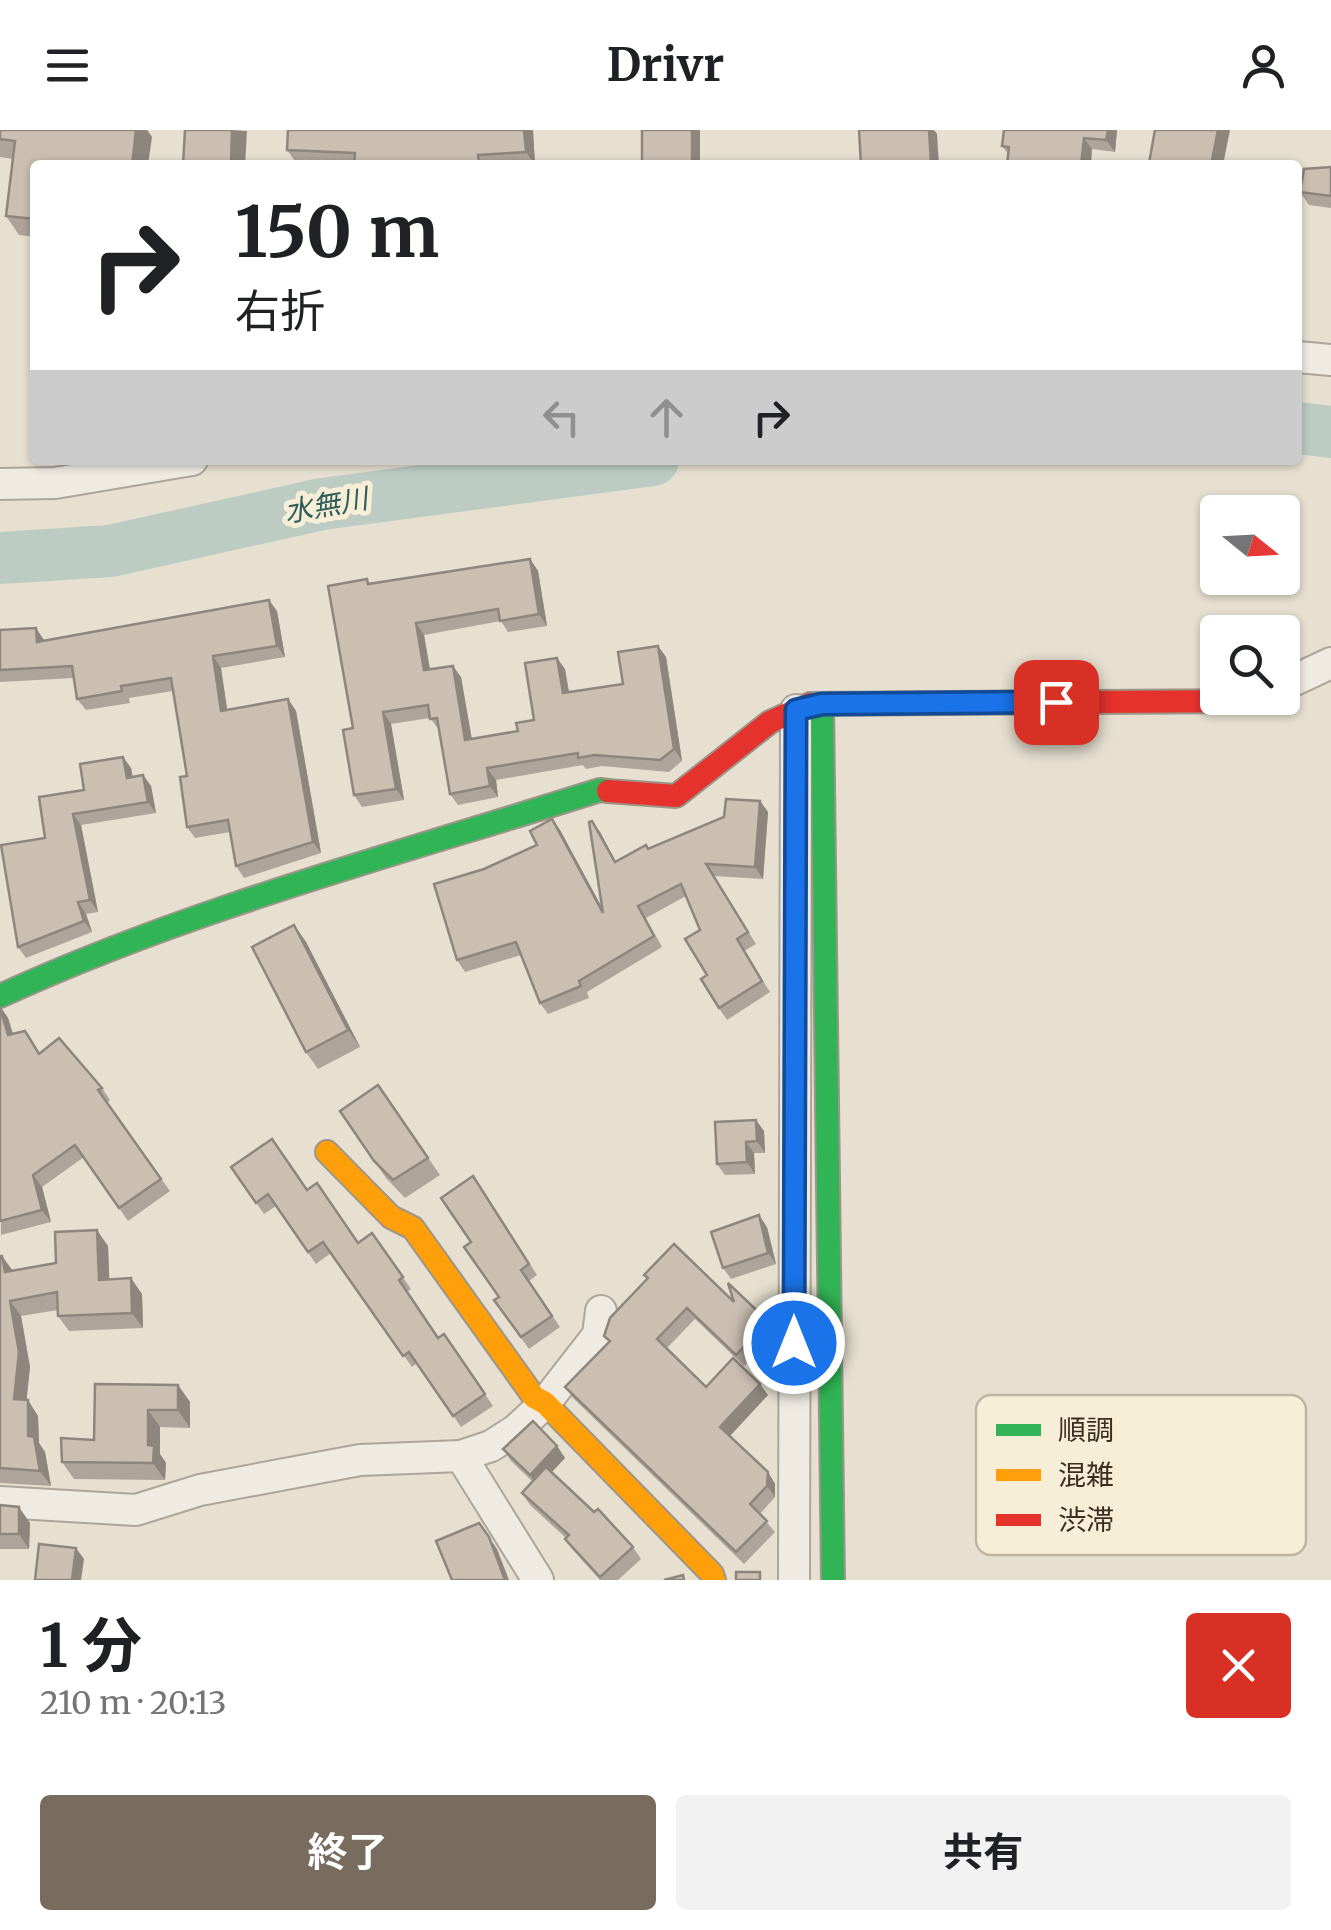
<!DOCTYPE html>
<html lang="ja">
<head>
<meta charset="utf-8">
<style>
	:root { --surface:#fff; --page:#f2f2f2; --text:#202124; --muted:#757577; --accent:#786c5e }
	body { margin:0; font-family:Merriweather,"Noto Sans JP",serif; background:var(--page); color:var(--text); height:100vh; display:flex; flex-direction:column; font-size:38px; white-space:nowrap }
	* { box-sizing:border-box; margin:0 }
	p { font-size:32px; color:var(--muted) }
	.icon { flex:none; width:55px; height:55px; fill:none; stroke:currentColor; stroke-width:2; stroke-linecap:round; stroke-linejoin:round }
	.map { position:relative; height:1450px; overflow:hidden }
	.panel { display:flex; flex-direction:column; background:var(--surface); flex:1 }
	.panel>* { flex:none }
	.guide { position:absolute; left:30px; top:30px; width:1272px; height:305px; border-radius:10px; box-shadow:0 2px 8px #0004; background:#fff; color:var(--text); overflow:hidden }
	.needle { width:65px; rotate:108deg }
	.buttons { position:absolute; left:1200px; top:365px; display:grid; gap:20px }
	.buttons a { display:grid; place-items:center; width:100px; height:100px; border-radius:10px; background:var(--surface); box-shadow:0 2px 8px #0004; font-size:50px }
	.pin { position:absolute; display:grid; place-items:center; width:85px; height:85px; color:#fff; margin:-42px; border-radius:20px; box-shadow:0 5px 15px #0006 }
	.me { position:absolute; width:110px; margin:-55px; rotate:0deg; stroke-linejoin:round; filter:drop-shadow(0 0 8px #0008) }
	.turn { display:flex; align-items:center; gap:35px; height:210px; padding:0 40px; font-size:45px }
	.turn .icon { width:130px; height:130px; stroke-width:2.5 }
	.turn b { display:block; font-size:70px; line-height:85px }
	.lanes { display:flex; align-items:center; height:95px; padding:0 40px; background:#0003; justify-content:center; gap:50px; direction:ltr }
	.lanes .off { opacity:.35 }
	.round { display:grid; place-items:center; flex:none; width:105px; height:105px; border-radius:10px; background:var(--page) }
	.overview { display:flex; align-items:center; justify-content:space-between; height:170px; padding:0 40px }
	h1 { font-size:60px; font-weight:700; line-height:75px }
	.action { display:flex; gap:20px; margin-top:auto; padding:20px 40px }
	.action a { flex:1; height:115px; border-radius:10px; background:var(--accent); color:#fff; font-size:40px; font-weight:700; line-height:115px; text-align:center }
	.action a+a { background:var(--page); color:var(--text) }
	header { display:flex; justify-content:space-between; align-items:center; height:130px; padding:0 40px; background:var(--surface); font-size:45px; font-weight:700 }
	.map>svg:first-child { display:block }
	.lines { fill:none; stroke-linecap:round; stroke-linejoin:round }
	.river { stroke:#bcccc2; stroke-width:52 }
	.street-casing { stroke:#ada599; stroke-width:34 }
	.fast-casing { stroke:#9c958a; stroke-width:26 }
	.slow-casing { stroke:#9c958a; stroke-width:26 }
	.jam-casing { stroke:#9c958a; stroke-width:26 }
	.street { stroke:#efebe3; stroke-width:30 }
	.fast { stroke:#30b455; stroke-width:22 }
	.slow { stroke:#ff9f0a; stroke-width:22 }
	.jam { stroke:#e5322d; stroke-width:22 }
	.wall { fill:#afa499 }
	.shaded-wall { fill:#8e867d }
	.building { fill:#cbbfb2; stroke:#8e867d; stroke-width:2.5 }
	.route-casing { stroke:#114b97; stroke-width:25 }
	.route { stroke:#1a73e8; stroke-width:18 }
	.labels { text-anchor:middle; stroke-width:10; stroke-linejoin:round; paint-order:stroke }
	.water-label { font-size:28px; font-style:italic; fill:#2f5d5a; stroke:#f7eed8 }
	.key { fill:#f7eed8; stroke:#bfb4a1; stroke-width:2.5 }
	.key-label { font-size:28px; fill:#3d2e20 }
</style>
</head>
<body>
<header><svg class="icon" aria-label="menu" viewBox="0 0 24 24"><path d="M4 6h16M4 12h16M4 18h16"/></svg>Drivr<svg class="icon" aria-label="person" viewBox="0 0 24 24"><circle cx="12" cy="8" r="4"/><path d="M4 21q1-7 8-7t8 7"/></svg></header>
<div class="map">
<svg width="1331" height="1450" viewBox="0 0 1331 1450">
	<rect width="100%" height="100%" fill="#e7e0d1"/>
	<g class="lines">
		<g class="river">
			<path d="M1298,298L1331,302"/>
			<path d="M0,428L110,421L322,374L653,330"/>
		</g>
		<g class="street-casing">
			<g id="street">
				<path d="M1298,227L1331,230"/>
				<path d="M0,354L55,353L192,330"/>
				<path d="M1282,556L1331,533"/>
				<path d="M0,1372L136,1380L200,1360L360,1330L461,1326"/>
				<path d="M538,1450L461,1326L491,1316L516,1300L545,1273L598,1205L601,1181"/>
				<path d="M794,1450L796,580"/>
			</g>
		</g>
		<g class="fast-casing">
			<g id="fast">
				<path d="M822,574L833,1450"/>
				<path d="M0,866C189,779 401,723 600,660L608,661"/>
			</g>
		</g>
		<g class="slow-casing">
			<path id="slow" d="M327,1022L391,1087L413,1098L534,1267L545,1273L712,1444L714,1450"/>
		</g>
		<g class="jam-casing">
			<path id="jam" d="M608,661L676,666L770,592L810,574L1251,571L1259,568"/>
		</g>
		<use href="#street" class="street"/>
		<use href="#fast" class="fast"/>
		<use href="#slow" class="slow"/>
		<use href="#jam" class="jam"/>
	</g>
	<g class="wall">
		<path d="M0,0H147L152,7L35,35V107L19,105L6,86L13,29L0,27Z"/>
		<path d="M288,0H533L535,35L297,34L287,20Z"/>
		<path d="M1117,0L1115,22L1092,19L1008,24L1002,16Z"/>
		<path d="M1331,37V78L1309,75L1300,62Z"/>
		<path d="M530,429L538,441L547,496L508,502L501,491L424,505L430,539L461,547L471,609L518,601L534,590L565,539L569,562L623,554L658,516L666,527L682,631L669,642L602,636L586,639L583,635L496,650L498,667L458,675L450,664L439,600L430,588L391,594L404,670L362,677L354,665L353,598L370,453Z"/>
		<path d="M277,481L285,527L221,538L227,580L288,569L296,581L321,723L244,748L236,736L230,702L195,708L187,697V646L173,561L129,568L130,573L86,580L77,569L74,548L0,552V500L44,510V511Z"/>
		<path d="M123,627L131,638L133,647L143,645L151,656L156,683L81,695L98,782L86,784L92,802L26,828L18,817L45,708L84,660Z"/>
		<path d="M760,671L768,682L763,749L714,746L756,814L744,821L770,862L727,890L719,878L707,845L700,800L686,766L646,788L662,817L587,862L589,868L548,884L540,873L521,825L465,842L457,830L537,715L552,689L560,700L602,778L600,702L616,732Z"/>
		<path d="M294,795L306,812L360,917L318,939L306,922Z"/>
		<path d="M0,876L8,888L13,904L40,923L102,958L110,970L107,973L170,1061L128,1091L84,1027L42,1057L51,1092L1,1105Z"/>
		<path d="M378,955L440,1045L405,1068L386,1048L340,981Z"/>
		<path d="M715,992L764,1001L765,1023H754L755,1044L725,1045L717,1034Z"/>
		<path d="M231,1037L307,1060L358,1113L372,1103L411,1159L407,1162L438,1208L444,1204L493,1276L461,1297L417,1233L412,1237L331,1123L316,1134L276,1076L264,1084Z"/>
		<path d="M481,1058L537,1145L529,1151L560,1197L529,1219L494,1170L499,1167L471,1112Z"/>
		<path d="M767,1097L776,1134L731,1149L723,1138Z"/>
		<path d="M108,1116L109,1149L142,1164L143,1198L69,1201L58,1186V1180L21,1186L30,1237L26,1270L38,1286L39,1313L45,1322L51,1356L0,1353V1126L12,1141L56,1133Z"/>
		<path d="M644,1145L734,1172L768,1191L776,1203L744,1236L695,1189L666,1219L706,1257L768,1265L730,1306L768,1342L775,1354V1367L760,1384L775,1402L744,1434L573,1268L565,1257L609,1212L604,1206L647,1149Z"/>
		<path d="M178,1255L190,1272V1298L160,1297V1324L166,1333L165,1350L74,1349L62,1332Z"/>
		<path d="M557,1316L565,1328L551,1342L633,1417L641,1429L618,1450H600L573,1420L565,1409L566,1408L530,1375L522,1363L533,1352L511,1331L503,1319Z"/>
		<path d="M0,1375L30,1393L29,1419H0Z"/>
	</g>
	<g class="shaded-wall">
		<path d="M136,0H147L152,7L148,35H132Z"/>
		<path d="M232,0L247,1L245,35H231Z"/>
		<path d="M524,0H533L535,35L526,22Z"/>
		<rect x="692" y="0" width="8" height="35"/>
		<path d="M929,0H934L937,4L939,35H931Z"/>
		<path d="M1108,0H1117L1115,22L1106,10Z"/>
		<path d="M1218,0H1230L1223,35H1211Z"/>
		<path d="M1084,8L1092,19L1091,35H1081Z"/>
		<path d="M530,429L538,441L547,496L539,484Z"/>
		<path d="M269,470L277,481L285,527L277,516Z"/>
		<path d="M416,493L424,505L432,552L424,540Z"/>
		<path d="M36,498L44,510L45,524L37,512Z"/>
		<path d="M658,516L666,527L682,631L674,619Z"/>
		<path d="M213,526L221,538L229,592L221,581Z"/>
		<path d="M557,528L565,539L571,575L563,563Z"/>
		<path d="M453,536L461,547L474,621L465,610Z"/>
		<path d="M288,569L296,581L321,723L313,712Z"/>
		<path d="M383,582L391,594L404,670L396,659Z"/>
		<path d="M123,627L131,638L134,659L127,648Z"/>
		<path d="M487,638L496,650L498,667L490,656Z"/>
		<path d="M143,645L151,656L156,683L148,672Z"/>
		<path d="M760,671L768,682L763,749L755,737Z"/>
		<path d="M73,684L81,695L98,782L90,770Z"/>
		<path d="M552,689L560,700L611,794L603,783Z"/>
		<path d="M592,691L600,702L622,744L615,732Z"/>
		<path d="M78,772L86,784L92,802L84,791Z"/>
		<path d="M294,795L306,812L360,917L348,900Z"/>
		<path d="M0,876L8,888L17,918L8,905Z"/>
		<path d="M756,990L764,1001L765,1023L757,1011Z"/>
		<path d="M746,1012L754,1023L755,1044L747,1032Z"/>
		<path d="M33,1045L42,1057L51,1092L42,1080Z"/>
		<path d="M759,1085L767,1097L776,1134L768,1123Z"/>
		<path d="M97,1100L108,1116L110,1165L99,1150Z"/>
		<path d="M2,1126L13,1141L5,1142Z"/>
		<path d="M131,1148L142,1164L143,1198L132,1183Z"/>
		<path d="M10,1171L21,1186L30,1237L25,1285L14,1269Z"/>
		<path d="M760,1254L768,1265L728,1308L720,1297Z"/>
		<path d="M178,1255L190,1272V1298L178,1280Z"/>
		<path d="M28,1270L38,1286L39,1313L45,1322L51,1356L40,1341L28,1306Z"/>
		<path d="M148,1280L160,1297V1324L166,1333L165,1350L153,1333L148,1315Z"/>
		<path d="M557,1316L565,1328L538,1357L530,1345Z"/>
		<path d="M768,1342L775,1354V1367L767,1356Z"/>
		<path d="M19,1377L30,1393L29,1419L19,1404Z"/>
		<path d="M479,1393L497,1419L509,1450H505Z"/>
		<path d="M76,1418L84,1429L81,1450H72Z"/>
	</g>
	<g class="building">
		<path d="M0,0H136L132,35H35V89L6,86L15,11L0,9Z"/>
		<path d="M185,0H232L231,35H183Z"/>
		<path d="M288,0H524L526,22L478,25L479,35H354L355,23L287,20Z"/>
		<rect x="642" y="0" width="50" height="35"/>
		<path d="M859,0H929L931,35H861Z"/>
		<path d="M1004,0H1108L1106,10L1084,8L1081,35H1007L1009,17L1002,16Z"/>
		<path d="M1155,0H1218L1211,35H1160L1149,33Z"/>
		<path d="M1331,37V66L1300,62L1304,39Z"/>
		<path d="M530,429L539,484L500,491L498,479L416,493L424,540L453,536L465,610L518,601L516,593L534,590L525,533L557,528L563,563L623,554L618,522L658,516L674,619L660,630L594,625L578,628V623L487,638L490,656L450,664L437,588L430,589L428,575L383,582L396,659L354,665L343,600L353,598L328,456L367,449L368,454Z"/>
		<path d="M269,470L277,516L213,526L221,581L288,569L313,712L236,736L228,690L187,697L180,647L187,646L171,548L121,556L122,561L77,569L72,536L0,540V500L36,498L37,512Z"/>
		<path d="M123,627L127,648L143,645L148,672L73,684L90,770L78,772L84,791L18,817L1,715L45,708L39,667L84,660L80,634Z"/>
		<path d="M726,669L760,671L755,737L706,734L748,802L737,809L762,851L719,878L701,849L707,845L685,809L700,800L681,754L638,776L654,806L579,851L581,856L540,873L516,812L457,830L434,754L484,739L537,715L530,701L552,689L603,783L589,692L592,691L615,732L646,715L648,719L724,687Z"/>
		<path d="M294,795L348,900L306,922L252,817Z"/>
		<path d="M0,877L8,905L25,901L39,924L59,908L102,958L98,960L161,1049L119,1078L75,1015L33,1045L42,1080L0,1091Z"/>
		<path d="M378,955L428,1028L393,1050L374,1031L340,981Z"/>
		<path d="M756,990L757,1011L746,1012L747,1032L717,1034L715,992Z"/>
		<path d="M272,1009L307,1060L317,1053L358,1113L372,1103L403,1147L399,1150L438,1208L444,1204L485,1264L453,1286L409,1222L403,1226L323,1112L308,1122L268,1064L256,1073L231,1037Z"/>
		<path d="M473,1046L529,1134L521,1140L552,1186L521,1207L494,1170L499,1167L464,1117L471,1112L441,1068Z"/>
		<path d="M759,1085L768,1123L723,1138L711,1102Z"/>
		<path d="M97,1100L99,1150L131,1148L132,1183L58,1186L57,1162L10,1171L19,1222L14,1269L28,1270V1306L34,1307L40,1341L0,1338V1126H2L5,1142L56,1133L55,1102Z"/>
		<path d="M674,1114L734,1172L728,1153L768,1191L736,1225L687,1178L657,1209L706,1257L733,1228L760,1254L720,1297L768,1342L767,1356L750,1374L767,1391L736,1422L565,1257L610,1211L604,1206L610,1188L648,1148L644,1145Z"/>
		<path d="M95,1254L178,1255V1280H148V1315L154,1316L153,1333L62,1332L61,1308L94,1310Z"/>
		<path d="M533,1291L557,1316L530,1345L503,1319Z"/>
		<path d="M546,1337L594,1382L598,1379L633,1417L600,1447L565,1409L569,1405L522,1363Z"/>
		<path d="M0,1375L19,1377V1404H0Z"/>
		<path d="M479,1393L489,1407L505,1450H452L436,1411Z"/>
		<path d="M39,1414L76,1418L72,1450H35Z"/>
		<rect x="736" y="1442" width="24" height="8"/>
		<path d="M683,1445L684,1450H664Z"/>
	</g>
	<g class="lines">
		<g class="route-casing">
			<path id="route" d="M794,1213L796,580L822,574L1056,572"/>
		</g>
		<use href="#route" class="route"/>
	</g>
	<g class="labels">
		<g class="water-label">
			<text transform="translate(326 375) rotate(-10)" y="10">水無川</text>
		</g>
	</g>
	<rect x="976" y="1265" width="330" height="160" rx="15" class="key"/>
	<rect x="996" y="1294" width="45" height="12" fill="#30b455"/>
	<rect x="996" y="1339" width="45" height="12" fill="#ff9f0a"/>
	<rect x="996" y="1384" width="45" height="12" fill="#e5322d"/>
	<g class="key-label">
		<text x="1058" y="1310">順調</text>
		<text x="1058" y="1355">混雑</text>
		<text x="1058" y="1400">渋滞</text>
	</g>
</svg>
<div class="buttons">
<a><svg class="needle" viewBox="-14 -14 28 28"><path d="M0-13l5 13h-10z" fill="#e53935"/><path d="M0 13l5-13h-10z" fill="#757577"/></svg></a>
<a><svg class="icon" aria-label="search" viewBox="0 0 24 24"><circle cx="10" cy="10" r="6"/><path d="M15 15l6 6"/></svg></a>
</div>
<div class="pin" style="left:1056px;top:572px;background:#d93025"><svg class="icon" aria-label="arrive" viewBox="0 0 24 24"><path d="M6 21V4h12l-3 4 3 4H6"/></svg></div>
<svg class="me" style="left:794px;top:1213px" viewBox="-20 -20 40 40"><circle r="17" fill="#1a73e8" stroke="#fff" stroke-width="3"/><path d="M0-11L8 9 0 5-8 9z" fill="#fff"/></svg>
<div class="guide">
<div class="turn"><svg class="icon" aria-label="right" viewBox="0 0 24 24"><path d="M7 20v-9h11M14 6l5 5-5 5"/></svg><div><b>150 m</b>右折</div></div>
<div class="lanes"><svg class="icon off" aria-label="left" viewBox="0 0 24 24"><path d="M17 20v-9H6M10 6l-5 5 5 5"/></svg><svg class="icon off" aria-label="ahead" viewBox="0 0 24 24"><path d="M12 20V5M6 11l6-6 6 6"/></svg><svg class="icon" aria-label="right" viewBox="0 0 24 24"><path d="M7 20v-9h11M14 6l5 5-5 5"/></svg></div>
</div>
</div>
<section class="panel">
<div class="overview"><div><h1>1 分</h1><p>210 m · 20:13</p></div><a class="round" style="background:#d93025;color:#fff"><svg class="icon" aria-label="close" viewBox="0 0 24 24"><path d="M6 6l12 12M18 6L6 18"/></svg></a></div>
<div class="action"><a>終了</a><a>共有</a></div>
</section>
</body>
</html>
